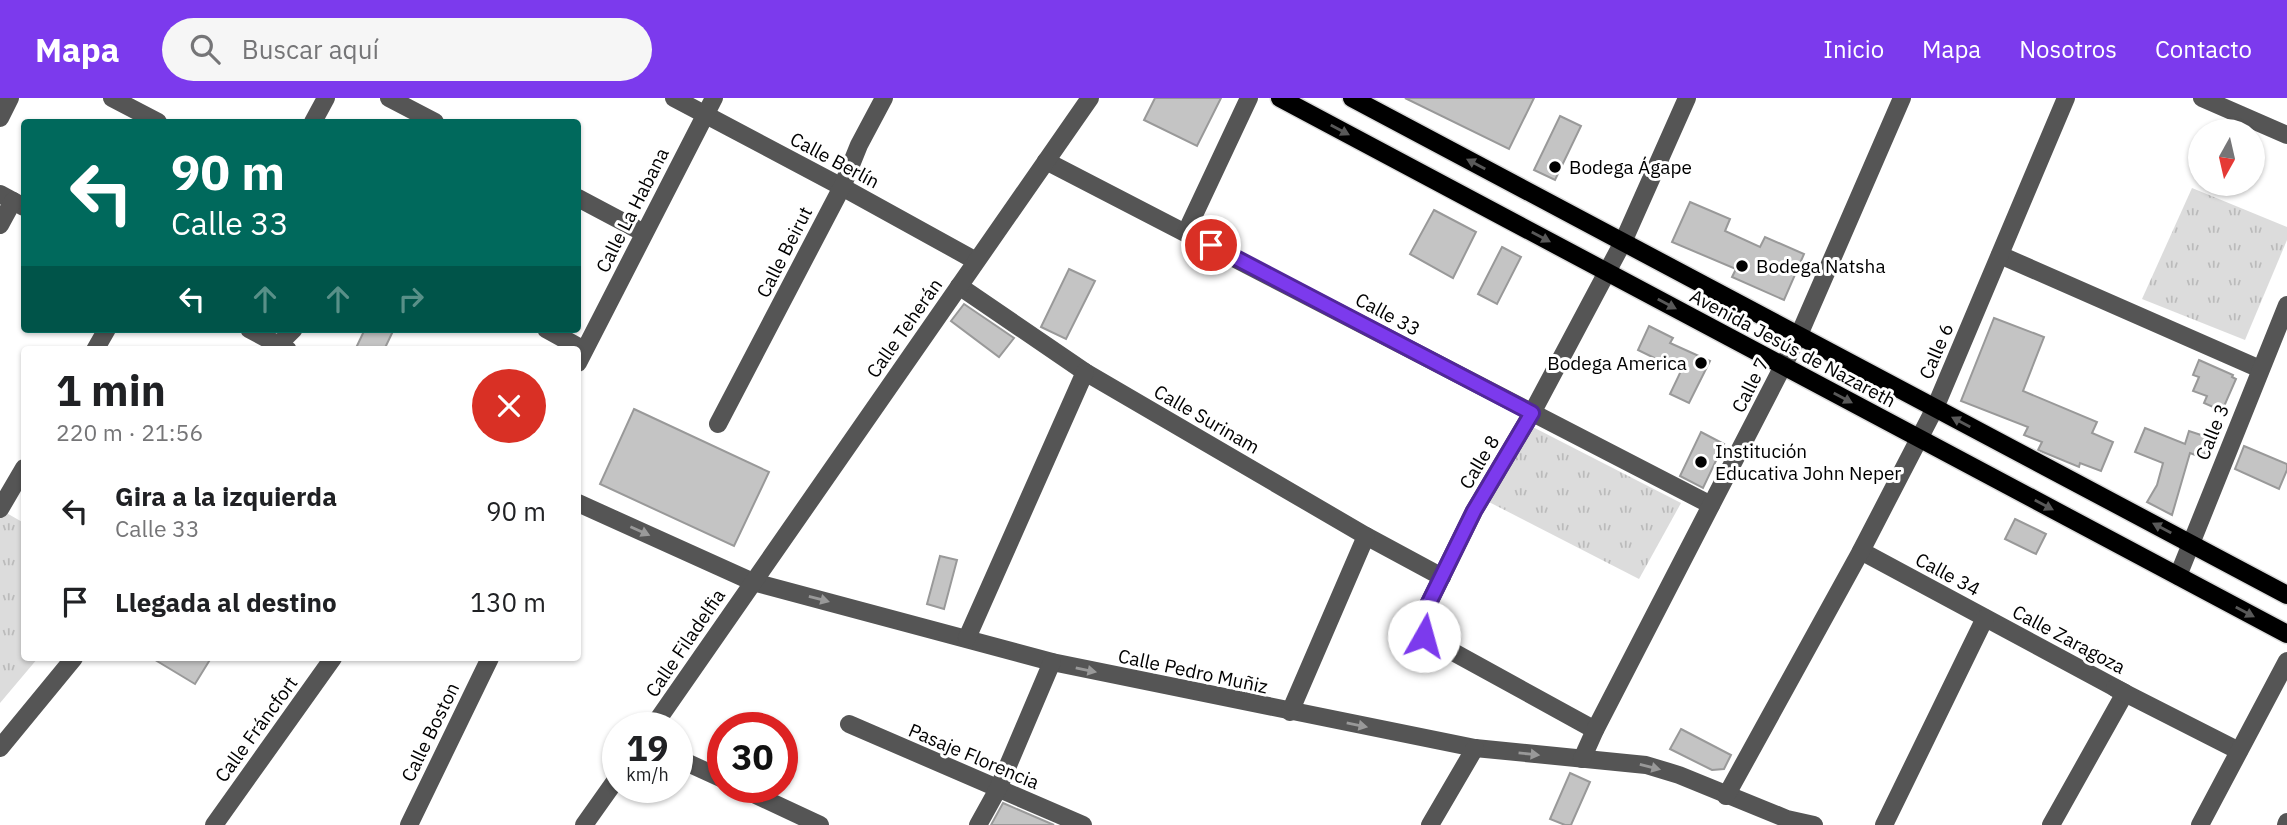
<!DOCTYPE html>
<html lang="es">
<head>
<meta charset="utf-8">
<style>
	:root { --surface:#fff; --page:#f6f6f6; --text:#202124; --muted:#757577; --accent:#7c3aed }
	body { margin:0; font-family:"IBM Plex Sans",sans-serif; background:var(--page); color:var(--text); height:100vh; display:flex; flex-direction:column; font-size:26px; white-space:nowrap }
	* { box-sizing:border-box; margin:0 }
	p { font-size:23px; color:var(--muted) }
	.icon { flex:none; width:38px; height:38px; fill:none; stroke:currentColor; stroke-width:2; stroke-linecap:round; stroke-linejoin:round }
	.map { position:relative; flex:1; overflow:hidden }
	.panel { position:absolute; left:21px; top:248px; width:560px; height:315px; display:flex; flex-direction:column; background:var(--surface); border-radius:7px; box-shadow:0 2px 5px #0004 }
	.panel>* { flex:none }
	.guide { position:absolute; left:21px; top:21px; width:560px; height:214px; border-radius:7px; box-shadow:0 2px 5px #0004; background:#00695c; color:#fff; overflow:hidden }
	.needle { width:46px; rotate:188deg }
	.controls { position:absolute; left:2188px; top:21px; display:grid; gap:14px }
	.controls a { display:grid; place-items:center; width:77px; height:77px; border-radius:50%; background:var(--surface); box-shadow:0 2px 5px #0004; font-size:35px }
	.speed { position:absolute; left:602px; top:614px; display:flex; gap:14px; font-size:35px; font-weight:700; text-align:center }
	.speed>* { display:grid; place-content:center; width:91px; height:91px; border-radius:50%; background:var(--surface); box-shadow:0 2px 5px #0004; line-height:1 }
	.speed small { font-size:18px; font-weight:400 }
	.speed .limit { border:10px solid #d22; background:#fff; color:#111 }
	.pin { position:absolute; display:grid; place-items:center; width:60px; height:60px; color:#fff; margin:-30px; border:4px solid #fff; border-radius:50%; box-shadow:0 2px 7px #0007 }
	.me { position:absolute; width:77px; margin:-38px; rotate:7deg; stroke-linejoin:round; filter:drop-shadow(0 0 5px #0008) }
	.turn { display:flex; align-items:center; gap:24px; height:147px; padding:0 35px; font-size:32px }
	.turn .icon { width:91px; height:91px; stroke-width:2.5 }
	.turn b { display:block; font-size:49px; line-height:60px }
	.lanes { display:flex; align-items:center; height:66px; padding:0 35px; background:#0003; justify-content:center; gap:35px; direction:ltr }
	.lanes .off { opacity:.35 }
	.round { display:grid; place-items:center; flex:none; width:74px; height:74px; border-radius:37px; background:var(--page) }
	.summary { display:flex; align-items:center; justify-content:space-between; height:119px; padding:0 35px }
	h1 { font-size:42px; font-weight:700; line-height:52px }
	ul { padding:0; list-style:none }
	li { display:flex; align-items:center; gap:21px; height:91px; padding:0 35px }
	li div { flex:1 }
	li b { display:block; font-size:26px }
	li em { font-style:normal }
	header { display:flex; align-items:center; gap:42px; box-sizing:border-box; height:98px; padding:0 35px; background:var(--accent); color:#fff }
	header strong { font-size:33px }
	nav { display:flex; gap:38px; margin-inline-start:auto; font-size:24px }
	.search { width:490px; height:63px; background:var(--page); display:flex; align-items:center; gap:18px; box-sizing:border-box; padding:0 24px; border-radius:38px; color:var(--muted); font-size:26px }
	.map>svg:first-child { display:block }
	.park { fill:url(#park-tufts) }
	.building { fill:#c4c4c4; stroke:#999; stroke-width:2 }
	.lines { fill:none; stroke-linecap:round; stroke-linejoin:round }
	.major-casing { stroke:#dbdbdb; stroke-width:21 }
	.minor { stroke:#555; stroke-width:18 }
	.major { stroke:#000; stroke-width:18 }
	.oneway { fill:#595959 }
	.oneway2 { fill:#999 }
	.route-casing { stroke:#51269a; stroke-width:18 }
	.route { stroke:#7c3aed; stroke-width:12 }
	.poi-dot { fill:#000; stroke:#fff; stroke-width:2.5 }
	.labels { text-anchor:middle; stroke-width:6; stroke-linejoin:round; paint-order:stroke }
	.street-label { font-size:19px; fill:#000; stroke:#fff }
	.poi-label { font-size:19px; fill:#000; stroke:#fff; text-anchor:start }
</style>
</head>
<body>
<header>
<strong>Mapa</strong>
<div class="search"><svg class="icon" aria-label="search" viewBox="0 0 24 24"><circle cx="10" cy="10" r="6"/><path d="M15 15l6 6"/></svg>Buscar aquí</div>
<nav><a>Inicio</a><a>Mapa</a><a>Nosotros</a><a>Contacto</a></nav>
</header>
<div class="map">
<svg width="2287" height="727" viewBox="0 0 2287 727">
	<defs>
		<pattern id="park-tufts" width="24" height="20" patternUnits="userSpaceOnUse" patternTransform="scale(1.75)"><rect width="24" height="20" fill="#dcdcdc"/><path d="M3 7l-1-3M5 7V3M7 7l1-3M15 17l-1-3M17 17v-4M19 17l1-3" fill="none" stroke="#bbb"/></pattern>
	</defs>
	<rect width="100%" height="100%" fill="#fff"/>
	<g class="park">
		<path d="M2192,90L2287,129V142L2245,242L2142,201Z"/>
		<path d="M1525,325L1681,405L1639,481L1487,403Z"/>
		<path d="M3,413L24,425V560H38L0,605V418Z"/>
	</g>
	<g class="building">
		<path d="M1155,0H1221L1197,48L1144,22Z"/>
		<path d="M1405,0H1534L1509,51Z"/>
		<path d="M1560,18L1581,28L1555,82L1534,72Z"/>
		<path d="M1690,104L1730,121L1725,133L1760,149L1765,139L1804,156L1784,202L1732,179L1736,171L1672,144Z"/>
		<path d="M1434,112L1476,134L1453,180L1410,156Z"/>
		<path d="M1502,149L1521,159L1497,206L1478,196Z"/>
		<path d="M1069,171L1095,183L1066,241L1041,229Z"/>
		<path d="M964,206L1014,240L999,259L951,223Z"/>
		<path d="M1994,220L2044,239L2023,293L2097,324L2092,335L2113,344L2101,373L2080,365L2079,369L2038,352L2042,344L2024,337L2028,329L1961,303Z"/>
		<path d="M1649,228L1673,240L1670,245L1710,263L1689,305L1670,296L1681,273L1638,252Z"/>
		<path d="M365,231H394L384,252H355Z"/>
		<path d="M2199,262L2233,277L2232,279L2236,281L2222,313L2204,305L2207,298L2193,293L2199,279L2193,277Z"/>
		<path d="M634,311L769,374L734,448L600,386Z"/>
		<path d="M2145,330L2185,346L2189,333L2210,340L2203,360L2190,355L2172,417L2147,404L2157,387L2163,365L2135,354Z"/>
		<path d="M1701,334L1724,346L1703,390L1680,378Z"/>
		<path d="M2244,348L2287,366V372L2279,391L2235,371Z"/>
		<path d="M2015,421L2046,436L2036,456L2005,441Z"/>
		<path d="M940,458L957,462L944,511L927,506Z"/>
		<path d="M152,560H211L195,586Z"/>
		<path d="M1681,631L1731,657L1724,671L1712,672L1670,651Z"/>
		<path d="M1570,675L1590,684L1571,727H1565L1550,721Z"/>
		<path d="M1003,705L1054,727H991Z"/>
	</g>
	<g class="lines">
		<g class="major-casing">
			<g id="major">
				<path d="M1280,0L2287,536"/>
				<path d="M1352,0L2287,497"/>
			</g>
		</g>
		<g class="minor">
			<path d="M112,0L158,24"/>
			<path d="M389,0L435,24"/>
			<path d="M674,0L842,89L976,163"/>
			<path d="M2202,0L2287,37"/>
			<path d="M0,20L10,0"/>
			<path d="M313,24L326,0"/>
			<path d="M1046,63L1711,407"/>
			<path d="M0,96L24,109"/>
			<path d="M578,100L644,135"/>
			<path d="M0,127L13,103"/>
			<path d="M1186,134L1249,0"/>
			<path d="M2000,157L2260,271"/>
			<path d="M959,188L1085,274L1366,438L1442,479"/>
			<path d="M249,231L288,252"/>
			<path d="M546,231L584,252"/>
			<path d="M95,252L107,231"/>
			<path d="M273,252L294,231"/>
			<path d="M578,265L714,0"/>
			<path d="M718,326L842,89L859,47L884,0"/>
			<path d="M578,405L753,484L1052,564L1475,650L1646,667L1679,677L1787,721L1814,727"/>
			<path d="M0,411L24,370"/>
			<path d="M1861,453L2125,595L2051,727"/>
			<path d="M2178,478L2287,207"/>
			<path d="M967,540L1085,274"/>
			<path d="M2115,590L2239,653"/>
			<path d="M1290,614L1366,438"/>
			<path d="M849,626L1083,727"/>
			<path d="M652,630L1090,0"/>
			<path d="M1595,632L1424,538L1421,521L1474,413L1532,315L1623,144L1687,0"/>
			<path d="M0,650L74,560"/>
			<path d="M677,660L723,681"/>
			<path d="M1582,661L1595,632L1799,237L1902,0"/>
			<path d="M741,690L820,727"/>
			<path d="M1726,698L1861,453L1935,310L2066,0"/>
			<path d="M214,727L333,560"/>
			<path d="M409,727L490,560"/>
			<path d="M584,727L618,679"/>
			<path d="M978,727L998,691L1052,564"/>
			<path d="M1430,727L1475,650"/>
			<path d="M1884,727L1985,520"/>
			<path d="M2200,727L2287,563"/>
			<path d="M2286,727L2287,724"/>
		</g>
		<use href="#major" class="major"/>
	</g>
	<defs><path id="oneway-solid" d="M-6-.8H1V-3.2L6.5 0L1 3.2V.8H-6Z" transform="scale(1.75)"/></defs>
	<g class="oneway">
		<use href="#oneway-solid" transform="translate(1340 32) rotate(28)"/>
		<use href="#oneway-solid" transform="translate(1476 66) rotate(-152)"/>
		<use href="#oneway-solid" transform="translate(1541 139) rotate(28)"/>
		<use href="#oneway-solid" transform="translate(1667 206) rotate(28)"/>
		<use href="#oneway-solid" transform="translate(1843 300) rotate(28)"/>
		<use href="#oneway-solid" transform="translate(1961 324) rotate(-152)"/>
		<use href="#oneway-solid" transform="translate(2044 407) rotate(28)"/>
		<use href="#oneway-solid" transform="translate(2162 430) rotate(-152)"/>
		<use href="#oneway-solid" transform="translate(2245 514) rotate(28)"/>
	</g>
	<g class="oneway2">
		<use href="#oneway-solid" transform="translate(640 433) rotate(24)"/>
		<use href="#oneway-solid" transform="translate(819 501) rotate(15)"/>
		<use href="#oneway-solid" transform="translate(1086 572) rotate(12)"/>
		<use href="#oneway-solid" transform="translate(1357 627) rotate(11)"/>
		<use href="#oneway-solid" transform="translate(1529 656) rotate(6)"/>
		<use href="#oneway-solid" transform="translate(1650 669) rotate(14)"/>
	</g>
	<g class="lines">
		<g class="route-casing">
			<path id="route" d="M1211,147L1532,315L1474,413L1421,521L1424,538"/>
		</g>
		<use href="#route" class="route"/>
	</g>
	<g class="poi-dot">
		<circle cx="1555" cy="69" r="7"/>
		<circle cx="1742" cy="168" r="7"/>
		<circle cx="1701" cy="265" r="7"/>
		<circle cx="1701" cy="364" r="7"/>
	</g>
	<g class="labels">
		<g class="street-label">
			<text transform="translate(835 62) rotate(28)" y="7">Calle Berlín</text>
			<text transform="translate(632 112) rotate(-63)" y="7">Calle La Habana</text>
			<text transform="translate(784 154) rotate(-63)" y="7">Calle Beirut</text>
			<text transform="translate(1388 216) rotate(28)" y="7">Calle 33</text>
			<text transform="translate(904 230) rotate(-55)" y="7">Calle Teherán</text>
			<text transform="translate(1793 250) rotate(28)" y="7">Avenida Jesús de Nazareth</text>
			<text transform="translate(1936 253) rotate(-67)" y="7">Calle 6</text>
			<text transform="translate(1750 287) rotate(-63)" y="7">Calle 7</text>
			<text transform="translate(1207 321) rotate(30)" y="7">Calle Surinam</text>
			<text transform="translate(2212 334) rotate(-68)" y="7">Calle 3</text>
			<text transform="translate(1479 364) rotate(-59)" y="7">Calle 8</text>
			<text transform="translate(1948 476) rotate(28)" y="7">Calle 34</text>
			<text transform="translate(2069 541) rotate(28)" y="7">Calle Zaragoza</text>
			<text transform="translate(685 545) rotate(-56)" y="7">Calle Filadelfia</text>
			<text transform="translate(1193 573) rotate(12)" y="7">Calle Pedro Muñiz</text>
			<text transform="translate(256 631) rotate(-54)" y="7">Calle Fráncfort</text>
			<text transform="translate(430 634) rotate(-64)" y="7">Calle Boston</text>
			<text transform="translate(974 658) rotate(23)" y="7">Pasaje Florencia</text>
		</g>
		<g class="poi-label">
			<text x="1569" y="76">Bodega Ágape</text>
			<text x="1756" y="175">Bodega Natsha</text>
			<text x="1687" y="272" text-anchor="end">Bodega America</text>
			<text x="1715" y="360">Institución<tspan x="1715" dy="22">Educativa John Neper</tspan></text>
		</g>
	</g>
</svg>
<div class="controls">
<a><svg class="needle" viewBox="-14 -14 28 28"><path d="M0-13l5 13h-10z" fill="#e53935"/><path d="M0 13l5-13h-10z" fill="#757577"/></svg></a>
</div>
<div class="speed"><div>19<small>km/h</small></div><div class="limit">30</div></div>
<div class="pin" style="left:1211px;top:147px;background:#d93025"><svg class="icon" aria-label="arrive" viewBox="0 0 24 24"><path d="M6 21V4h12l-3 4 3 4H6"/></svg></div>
<svg class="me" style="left:1424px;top:538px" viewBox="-20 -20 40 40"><circle r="19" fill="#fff"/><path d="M0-13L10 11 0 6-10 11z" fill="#7c3aed"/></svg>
<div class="guide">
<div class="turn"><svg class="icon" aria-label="left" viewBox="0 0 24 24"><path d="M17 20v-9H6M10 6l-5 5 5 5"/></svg><div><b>90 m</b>Calle 33</div></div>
<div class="lanes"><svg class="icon" aria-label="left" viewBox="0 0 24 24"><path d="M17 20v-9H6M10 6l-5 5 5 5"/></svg><svg class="icon off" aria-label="ahead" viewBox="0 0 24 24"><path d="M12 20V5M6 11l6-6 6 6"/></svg><svg class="icon off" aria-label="ahead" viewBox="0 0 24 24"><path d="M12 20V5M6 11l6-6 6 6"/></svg><svg class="icon off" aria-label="right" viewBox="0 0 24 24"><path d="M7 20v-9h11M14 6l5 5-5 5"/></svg></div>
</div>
<section class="panel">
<div class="summary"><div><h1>1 min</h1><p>220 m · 21:56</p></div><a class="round" style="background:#d93025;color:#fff"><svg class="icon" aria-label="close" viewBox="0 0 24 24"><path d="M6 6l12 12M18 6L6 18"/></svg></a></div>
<ul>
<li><svg class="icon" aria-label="left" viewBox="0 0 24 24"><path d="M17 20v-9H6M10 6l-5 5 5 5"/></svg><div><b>Gira a la izquierda</b><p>Calle 33</p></div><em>90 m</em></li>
<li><svg class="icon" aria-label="arrive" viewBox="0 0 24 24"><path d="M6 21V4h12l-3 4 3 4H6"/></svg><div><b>Llegada al destino</b></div><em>130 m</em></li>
</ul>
</section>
</div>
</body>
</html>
